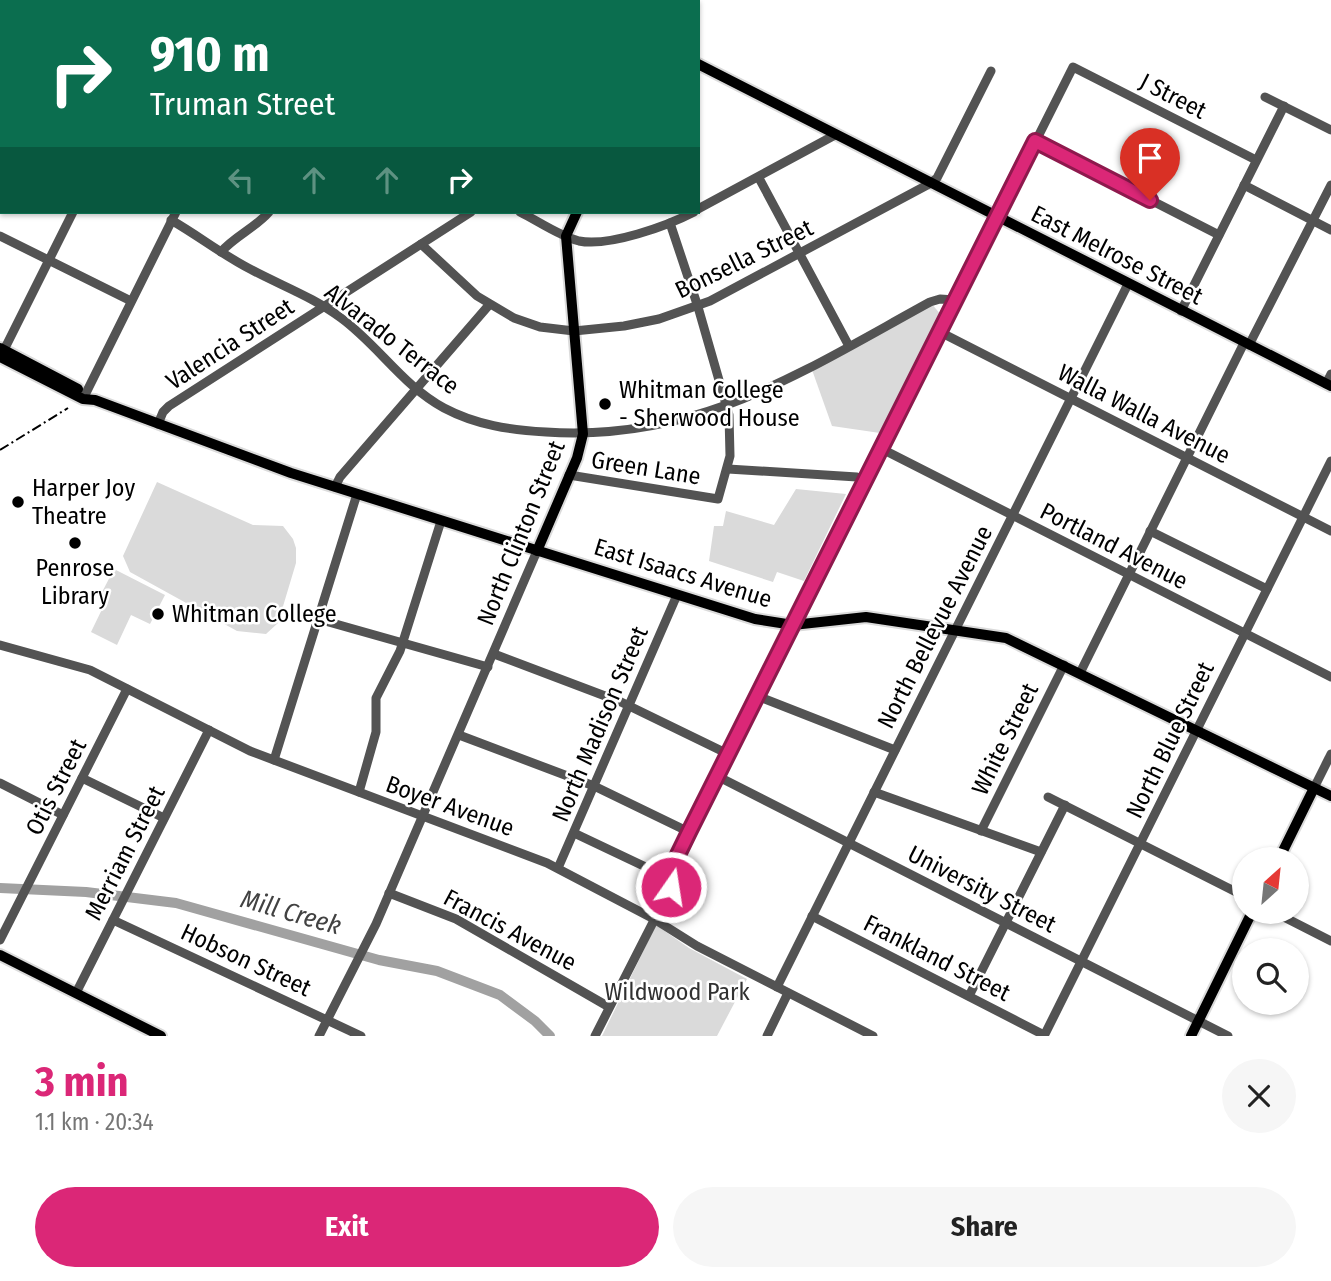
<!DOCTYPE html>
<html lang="en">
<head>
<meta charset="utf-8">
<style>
	:root { --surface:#fff; --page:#f6f6f6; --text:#222; --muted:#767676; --accent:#db2777 }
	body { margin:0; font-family:"Fira Sans Condensed",sans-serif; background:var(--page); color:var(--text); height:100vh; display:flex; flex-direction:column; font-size:26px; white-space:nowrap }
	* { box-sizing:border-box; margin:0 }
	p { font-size:23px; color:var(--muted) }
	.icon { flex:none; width:38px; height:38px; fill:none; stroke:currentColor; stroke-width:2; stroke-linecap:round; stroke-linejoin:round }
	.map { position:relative; height:1036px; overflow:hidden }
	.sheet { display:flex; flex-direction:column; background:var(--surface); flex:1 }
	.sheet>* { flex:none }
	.guide { position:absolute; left:0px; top:0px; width:700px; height:214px; box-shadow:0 2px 5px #0004; background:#0b6e4f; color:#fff; overflow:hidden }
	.needle { width:46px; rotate:27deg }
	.buttons { position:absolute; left:1232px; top:847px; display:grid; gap:14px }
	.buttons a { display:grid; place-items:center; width:77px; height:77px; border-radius:50%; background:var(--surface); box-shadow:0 2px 5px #0004; font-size:35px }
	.pin { position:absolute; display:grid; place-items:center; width:60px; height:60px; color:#fff; margin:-72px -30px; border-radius:50% 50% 50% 0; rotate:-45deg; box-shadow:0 0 7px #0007 }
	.pin .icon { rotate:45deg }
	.me { position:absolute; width:77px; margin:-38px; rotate:13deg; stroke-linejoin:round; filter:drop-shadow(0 0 5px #0008) }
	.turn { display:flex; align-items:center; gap:24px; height:147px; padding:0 35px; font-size:32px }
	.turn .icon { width:91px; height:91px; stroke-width:2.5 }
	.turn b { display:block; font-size:49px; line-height:60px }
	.lanes { display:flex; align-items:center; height:66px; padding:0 35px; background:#0003; justify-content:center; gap:35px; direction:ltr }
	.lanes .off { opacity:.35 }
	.round { display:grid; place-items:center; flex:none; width:74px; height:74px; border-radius:37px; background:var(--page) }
	.overview { display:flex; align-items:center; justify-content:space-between; height:119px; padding:0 35px }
	h1 { font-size:42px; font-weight:700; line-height:52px; color:var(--accent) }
	.cta { display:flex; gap:14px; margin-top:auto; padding:14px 35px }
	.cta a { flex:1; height:80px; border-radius:42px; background:var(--accent); color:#fff; font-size:28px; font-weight:700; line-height:80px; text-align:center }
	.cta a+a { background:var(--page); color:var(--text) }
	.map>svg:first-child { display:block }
	.green { fill:#dadada }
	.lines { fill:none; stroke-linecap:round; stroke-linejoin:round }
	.river { stroke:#a1a1a1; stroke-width:10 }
	.major-casing { stroke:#dbdbdb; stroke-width:14 }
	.minor { stroke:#535353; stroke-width:9 }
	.major { stroke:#000; stroke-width:10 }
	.rail { stroke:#000; stroke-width:2; stroke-dasharray:10 3.5 2 3.5; stroke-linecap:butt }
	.route-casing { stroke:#8e194d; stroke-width:18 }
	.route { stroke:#db2777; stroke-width:12 }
	.poi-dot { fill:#000; stroke:#fff; stroke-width:2.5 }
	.labels { text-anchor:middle; stroke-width:5; stroke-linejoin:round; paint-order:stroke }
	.street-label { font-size:24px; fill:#000; stroke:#fff }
	.poi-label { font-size:24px; fill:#000; stroke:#fff; text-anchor:start }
	.park-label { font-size:24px; fill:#313131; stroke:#fff }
	.water-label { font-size:26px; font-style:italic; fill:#424242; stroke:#fff }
</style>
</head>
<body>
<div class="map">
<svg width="1331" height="1036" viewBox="0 0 1331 1036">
	<rect width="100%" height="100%" fill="#fff"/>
	<g class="green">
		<path d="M930,302L942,316L880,433L832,426L811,367Z"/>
		<path d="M157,482L253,525L283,526L293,539L296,548V563L278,623L266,634L237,631L130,572L123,556Z"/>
		<path d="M796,489L846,494L804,581L777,572L773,582L709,561L714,526H723L726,511L774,525Z"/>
		<path d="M114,569L165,595L150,624L131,615L117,645L91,632L106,601L99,598Z"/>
		<path d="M656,925L689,948L747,979L717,1036H602Z"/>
	</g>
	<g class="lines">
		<path class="river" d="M0,888L86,892L176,903L379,960L437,971L500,995L535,1021L550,1036"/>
		<g class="major-casing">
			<g id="major">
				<path d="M683,2L684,0"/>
				<path d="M698,64L1331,386"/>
				<path d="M0,348L78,389"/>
				<path d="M0,357L83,399L95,400L291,473L755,619L793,625L866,617L1006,638L1331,796"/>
				<path d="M537,551L577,458L583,434L566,236L577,212"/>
				<path d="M1279,859L1314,788"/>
				<path d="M0,955L161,1036"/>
				<path d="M1191,1036L1252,912"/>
			</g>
		</g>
		<g class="minor">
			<path d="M575,0L579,2"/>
			<path d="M196,2L198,0"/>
			<path d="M281,2L282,0"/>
			<path d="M383,2L384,0"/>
			<path d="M482,2L483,0"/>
			<path d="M1265,97L1331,130"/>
			<path d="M0,126L2,125"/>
			<path d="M1035,141L1219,235"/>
			<path d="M0,150L2,147"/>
			<path d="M759,178L849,346"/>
			<path d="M1244,185L1331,230"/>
			<path d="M698,209L835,135"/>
			<path d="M520,212C538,221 559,236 579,241C609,247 667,226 694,212"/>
			<path d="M171,220C199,236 224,256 252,270C282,286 313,297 341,318C378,345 403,386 444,408C476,425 510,430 546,432C698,442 802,372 930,302L940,299L955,300"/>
			<path d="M0,236L131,301"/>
			<path d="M421,244L477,296L514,318L540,327L574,331L624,326L659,319L710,301L931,183L937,178L991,71"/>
			<path d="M221,252C235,236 255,228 269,212"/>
			<path d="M1181,311L1284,106"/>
			<path d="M940,332L1331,531"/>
			<path d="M1249,345L1331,185"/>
			<path d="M4,350L73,212"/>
			<path d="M1326,384L1331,374"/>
			<path d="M83,399L176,212"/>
			<path d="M158,424L163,412L169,406L471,212"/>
			<path d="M880,448L1331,677"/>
			<path d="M728,469L857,477L866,481"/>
			<path d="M569,475L718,499L730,456L729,415L698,307L670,223"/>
			<path d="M335,487L340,477L489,305"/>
			<path d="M1150,531L1267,589"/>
			<path d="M318,619L488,667"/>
			<path d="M0,645L90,670L250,751L547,863L654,919L697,946L873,1036"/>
			<path d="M494,654L621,702L728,754"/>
			<path d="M1080,673L1244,343"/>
			<path d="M757,696L895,750"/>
			<path d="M459,735L594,786L689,832"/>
			<path d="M274,760L357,494"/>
			<path d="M717,776L1228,1036"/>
			<path d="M82,778L164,818"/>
			<path d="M0,783L63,815"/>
			<path d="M1314,788L1331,754"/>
			<path d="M359,792L376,732V698L400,651L441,521"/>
			<path d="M874,792L1041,852"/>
			<path d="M1048,797L1244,896"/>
			<path d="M981,831L1064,665"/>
			<path d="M574,833L671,879"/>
			<path d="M558,868L677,595"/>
			<path d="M389,893L456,919L609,1007"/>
			<path d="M1274,912L1331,941"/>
			<path d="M812,916L1044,1035"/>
			<path d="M113,920L361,1036"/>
			<path d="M0,940L127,689"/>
			<path d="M777,987L1128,284"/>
			<path d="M76,993L209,730"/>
			<path d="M969,996L1065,805"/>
			<path d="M319,1036L376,924L537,551"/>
			<path d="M595,1036L671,887L672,867L689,832L1073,67L1256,160"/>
			<path d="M767,1036L788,993"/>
			<path d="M1044,1036L1331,461"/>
		</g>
		<use href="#major" class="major"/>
		<path class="rail" d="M0,450L68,408"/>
	</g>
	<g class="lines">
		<g class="route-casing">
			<path id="route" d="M671,887L672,867L689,832L1035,141L1150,200"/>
		</g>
		<use href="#route" class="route"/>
	</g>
	<g class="poi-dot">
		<circle cx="605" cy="404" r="7"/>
		<circle cx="18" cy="502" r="7"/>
		<circle cx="75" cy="543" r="7"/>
		<circle cx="158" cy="614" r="7"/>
	</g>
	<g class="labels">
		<g class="street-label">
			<text transform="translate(1173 96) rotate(27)" y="8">J Street</text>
			<text transform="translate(1117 255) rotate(27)" y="8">East Melrose Street</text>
			<text transform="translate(744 259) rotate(-26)" y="8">Bonsella Street</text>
			<text transform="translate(392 339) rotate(38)" y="8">Alvarado Terrace</text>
			<text transform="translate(230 344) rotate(-33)" y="8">Valencia Street</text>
			<text transform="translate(1144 414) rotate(27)" y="8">Walla Walla Avenue</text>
			<text transform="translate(646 468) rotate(9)" y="8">Green Lane</text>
			<text transform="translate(521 533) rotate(-68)" y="8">North Clinton Street</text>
			<text transform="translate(1114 546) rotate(27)" y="8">Portland Avenue</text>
			<text transform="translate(683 573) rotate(17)" y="8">East Isaacs Avenue</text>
			<text transform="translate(935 627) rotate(-63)" y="8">North Bellevue Avenue</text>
			<text transform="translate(600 724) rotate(-67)" y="8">North Madison Street</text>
			<text transform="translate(1005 739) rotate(-64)" y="8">White Street</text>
			<text transform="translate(1170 740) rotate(-64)" y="8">North Blue Street</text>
			<text transform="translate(56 787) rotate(-63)" y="8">Otis Street</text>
			<text transform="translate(450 806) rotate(20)" y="8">Boyer Avenue</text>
			<text transform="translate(125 853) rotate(-63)" y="8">Merriam Street</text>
			<text transform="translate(982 889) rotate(27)" y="8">University Street</text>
			<text transform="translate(510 930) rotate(28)" y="8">Francis Avenue</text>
			<text transform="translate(937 958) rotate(27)" y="8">Frankland Street</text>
			<text transform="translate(246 960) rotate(25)" y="8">Hobson Street</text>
		</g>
		<g class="poi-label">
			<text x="619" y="398">Whitman College<tspan x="619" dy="28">- Sherwood House</tspan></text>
			<text x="32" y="496">Harper Joy<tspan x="32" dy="28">Theatre</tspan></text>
			<text x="75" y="576" text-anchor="middle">Penrose<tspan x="75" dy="28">Library</tspan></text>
			<text x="172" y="622">Whitman College</text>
		</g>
		<g class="park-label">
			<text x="677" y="1000">Wildwood Park</text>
		</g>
		<g class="water-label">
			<text transform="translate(291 912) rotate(16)" y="9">Mill Creek</text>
		</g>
	</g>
</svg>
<div class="buttons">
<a><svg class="needle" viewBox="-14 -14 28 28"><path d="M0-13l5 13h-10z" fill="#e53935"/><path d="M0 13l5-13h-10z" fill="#767676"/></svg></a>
<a><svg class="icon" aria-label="search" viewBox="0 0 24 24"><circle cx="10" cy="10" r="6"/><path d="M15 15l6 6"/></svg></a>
</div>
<div class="pin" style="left:1150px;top:200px;background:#d93025"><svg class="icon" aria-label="arrive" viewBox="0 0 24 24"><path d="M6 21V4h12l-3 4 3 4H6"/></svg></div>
<svg class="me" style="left:671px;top:887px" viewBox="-20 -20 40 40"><circle r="17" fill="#db2777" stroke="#fff" stroke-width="3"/><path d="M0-11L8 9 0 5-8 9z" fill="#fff"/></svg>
<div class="guide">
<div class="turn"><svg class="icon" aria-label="right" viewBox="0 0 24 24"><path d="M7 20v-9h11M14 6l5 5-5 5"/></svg><div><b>910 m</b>Truman Street</div></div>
<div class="lanes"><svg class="icon off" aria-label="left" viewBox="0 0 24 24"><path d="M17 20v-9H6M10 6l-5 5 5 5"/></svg><svg class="icon off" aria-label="ahead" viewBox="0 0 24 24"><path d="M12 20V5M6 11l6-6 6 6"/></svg><svg class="icon off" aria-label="ahead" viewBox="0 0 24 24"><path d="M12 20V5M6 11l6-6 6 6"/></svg><svg class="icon" aria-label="right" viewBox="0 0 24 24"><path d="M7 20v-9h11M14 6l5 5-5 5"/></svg></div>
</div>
</div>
<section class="sheet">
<div class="overview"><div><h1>3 min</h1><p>1.1 km · 20:34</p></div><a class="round"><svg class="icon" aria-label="close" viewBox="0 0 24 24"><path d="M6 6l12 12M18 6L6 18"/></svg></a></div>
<div class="cta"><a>Exit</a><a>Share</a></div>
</section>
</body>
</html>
